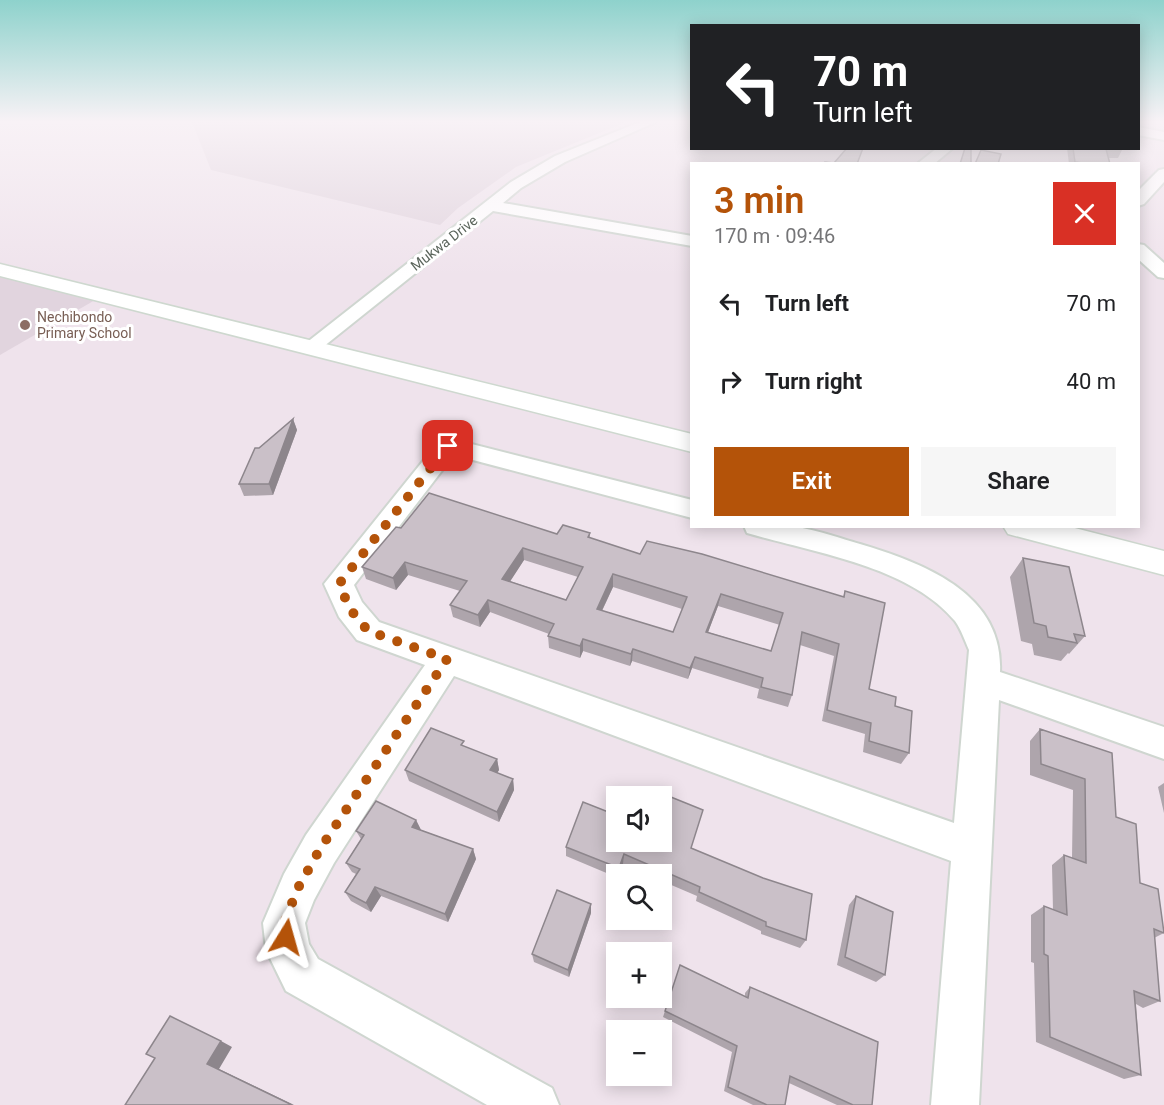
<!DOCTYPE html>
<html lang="en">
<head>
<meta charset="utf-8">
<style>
	:root { --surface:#fff; --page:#f6f6f6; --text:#202124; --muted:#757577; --accent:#b45309 }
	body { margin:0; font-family:Roboto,sans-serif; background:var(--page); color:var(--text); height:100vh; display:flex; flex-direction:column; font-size:22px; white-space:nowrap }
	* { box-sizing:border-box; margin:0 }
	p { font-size:20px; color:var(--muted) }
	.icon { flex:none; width:33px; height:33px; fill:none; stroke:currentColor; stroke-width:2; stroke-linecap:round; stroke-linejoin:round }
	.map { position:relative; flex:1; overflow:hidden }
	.sheet { position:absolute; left:690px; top:162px; width:450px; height:366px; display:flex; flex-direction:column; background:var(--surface); border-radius:0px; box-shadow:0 3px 15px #0003 }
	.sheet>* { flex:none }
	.guide { position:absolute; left:690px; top:24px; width:450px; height:126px; border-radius:0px; box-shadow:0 3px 15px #0003; background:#202124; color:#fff; overflow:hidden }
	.controls { position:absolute; left:606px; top:786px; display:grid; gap:12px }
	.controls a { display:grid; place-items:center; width:66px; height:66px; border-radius:0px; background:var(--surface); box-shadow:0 3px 15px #0003; font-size:30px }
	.pin { position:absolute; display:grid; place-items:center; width:51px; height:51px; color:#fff; margin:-26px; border-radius:12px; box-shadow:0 3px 9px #0006 }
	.me { position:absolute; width:66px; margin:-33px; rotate:8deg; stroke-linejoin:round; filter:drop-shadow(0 0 4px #0008) }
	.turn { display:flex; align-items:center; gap:21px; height:126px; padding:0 24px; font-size:27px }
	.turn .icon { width:78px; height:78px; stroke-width:2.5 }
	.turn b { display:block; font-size:42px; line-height:51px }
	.round { display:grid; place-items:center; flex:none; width:63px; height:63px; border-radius:0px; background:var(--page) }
	.headline { display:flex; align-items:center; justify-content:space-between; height:102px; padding:0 24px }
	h1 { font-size:36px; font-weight:600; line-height:45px; color:var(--accent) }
	.primary-button { display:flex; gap:12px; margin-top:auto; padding:12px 24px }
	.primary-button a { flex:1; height:69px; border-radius:0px; background:var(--accent); color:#fff; font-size:24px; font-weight:600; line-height:69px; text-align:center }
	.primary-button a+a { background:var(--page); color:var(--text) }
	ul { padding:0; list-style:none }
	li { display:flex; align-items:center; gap:18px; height:78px; padding:0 24px }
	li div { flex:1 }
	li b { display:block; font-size:22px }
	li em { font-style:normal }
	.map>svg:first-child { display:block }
	.education { fill:#e1d4de }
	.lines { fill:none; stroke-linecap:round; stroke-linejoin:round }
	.street-casing { stroke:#cfd6d0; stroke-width:4 }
	.secondary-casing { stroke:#ced8cf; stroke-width:3 }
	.street { fill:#fff; fill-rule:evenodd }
	.secondary { fill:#fff; fill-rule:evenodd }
	.wall { fill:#aea5ac; fill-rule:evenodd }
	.shaded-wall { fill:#8d868c }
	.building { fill:#cac0c8; stroke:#8d868c; stroke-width:1.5; fill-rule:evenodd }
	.route { stroke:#b45309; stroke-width:10; stroke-dasharray:0 18 }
	.education-dot { fill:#8d6e63; stroke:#fff; stroke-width:2 }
	.labels { text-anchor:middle; stroke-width:6; stroke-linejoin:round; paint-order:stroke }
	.far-street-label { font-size:14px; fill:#5b655c; stroke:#fff }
	.far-education-label { font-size:14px; fill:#785e54; stroke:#fff; text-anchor:start }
</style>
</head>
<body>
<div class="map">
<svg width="1164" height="1105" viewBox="0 0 1164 1105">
	<rect width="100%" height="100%" fill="#efe3ec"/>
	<g class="education">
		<path d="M192,122H626L516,167L458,208L440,225L211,170Z"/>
		<path d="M0,270L102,296L0,355Z"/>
	</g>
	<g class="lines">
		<g class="street-casing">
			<g id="street">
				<path d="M640,122H656L565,162L521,188L503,203L692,236V246L493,211L318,351H304L301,347L511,182L555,156Z"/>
				<path d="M1138,127L1164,132V140L1138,135Z"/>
				<path d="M937,148H953L934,164H917Z"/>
				<path d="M1164,169V182L1144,204L1138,206V191L1159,170Z"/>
				<path d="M1138,244L1144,245L1164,263V278L1158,277L1138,259Z"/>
				<path d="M448,438L692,500V518L454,455L354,585L362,602L379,622L954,823L969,650C965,641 961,629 955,621C910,566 812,552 747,533L744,526C761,526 781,524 798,527C819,531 840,538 860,544C923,563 1004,593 1000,672L1164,727V759L999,700L979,1105H931L951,861L454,676L334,863L314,900L305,923L309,944L318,959L552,1088L559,1105H487L286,991L266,950L263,923L284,874L306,835L425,665L357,640L339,617L324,584L439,441Z"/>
			</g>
		</g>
		<g class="secondary-casing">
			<g id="secondary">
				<path d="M0,264L692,434V452L0,276Z"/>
				<path d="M1003,526H1067L1164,551V575L1008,534Z"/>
			</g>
		</g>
		<use href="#street" class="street"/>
		<use href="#secondary" class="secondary"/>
	</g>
	<g class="wall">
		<path d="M1067,148H1123L1118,158H1109L1110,164H1069Z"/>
		<path d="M293,419L297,430L273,495L244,496L239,484L259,448Z"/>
		<path d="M401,528L557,534L590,533V538L640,554L843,597L845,591L869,689L895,706L909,753L901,764L863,752L865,734L822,721L834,656L800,645L792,695L788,707L757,698L759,689L692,668L688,679L632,661L630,666L583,651L580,658L549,648L548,636L549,634L490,612L480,627L453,617L450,605L460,591L408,575L396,590L366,579L362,567ZM524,560L578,577L566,600L510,581ZM613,587L682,609L673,632L602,611ZM718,606L780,625L771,651L708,632Z"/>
		<path d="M1023,558L1085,636L1069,654L1068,653L1061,661L1034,655L1032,644L1021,641L1010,577Z"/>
		<path d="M1040,729L1112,753L1116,817L1140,883L1164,933L1154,938L1160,1001L1143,1008L1136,1004L1141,1075L1124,1079L1036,1042L1034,963L1031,962V915L1044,906L1053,910L1052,865L1064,855L1072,858L1073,790L1030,775V741Z"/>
		<path d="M465,747L497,759L499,770L497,773L513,779L514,790L499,822L409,781L405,770Z"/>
		<path d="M1164,783V813L1158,787Z"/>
		<path d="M416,820L421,830L473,849L476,859L448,922L381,896L371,912L351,901L345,892L356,874L352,872L346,863L361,839L356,831Z"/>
		<path d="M566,847L692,848L806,940L800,948L761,934V931L696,901L697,896L662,881V874H647L623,864L619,874H616V877L566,856Z"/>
		<path d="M856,896L885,975L876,982L837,965L849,905Z"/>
		<path d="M591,913L569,977L534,962L532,954Z"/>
		<path d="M680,965L745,996V993L750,987L872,1105H837L789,1083L785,1105H753L724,1091L732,1052L663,1017Z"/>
	</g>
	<g class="shaded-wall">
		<path d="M293,419L297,430L273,495L269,484Z"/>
		<path d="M523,548L524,560L504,591L502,579Z"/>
		<path d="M405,562L408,575L396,590L393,578Z"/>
		<path d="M613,574V587L597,621V609Z"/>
		<path d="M721,594L718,606L704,643L706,632Z"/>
		<path d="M488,600L490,612L480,627L478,615Z"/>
		<path d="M583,639V651L580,658V646Z"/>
		<path d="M633,649L632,661L630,666L631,654Z"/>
		<path d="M695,657L692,668L688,679L690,668Z"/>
		<path d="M497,759L499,770L492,781L490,770Z"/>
		<path d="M513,779L514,790L499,822L497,812Z"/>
		<path d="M416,820L421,830L412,827Z"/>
		<path d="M473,849L476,859L448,922L445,914Z"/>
		<path d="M624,854L623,864L618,874L619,868Z"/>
		<path d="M375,887L381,896L371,912L366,903Z"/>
		<path d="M591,904V913L569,977L568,970Z"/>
		<path d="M221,1041L232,1047L219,1069L294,1105H292L207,1064Z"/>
	</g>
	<g class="building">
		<path d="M847,148H863L857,164H825V162L834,163Z"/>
		<path d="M965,148H971V164H960Z"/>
		<path d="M1073,148H1113L1106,149L1110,164H1090L1075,162Z"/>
		<path d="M981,150L1001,154L998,164H975Z"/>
		<path d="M293,419L269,484H239L255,448H259Z"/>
		<path d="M429,493L557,534L563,525L590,533L588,537L640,554L647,541L702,554L844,597L845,591L885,603L869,689L896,697L895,706L912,711L909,753L869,741L871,723L827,710L839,644L802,632L792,695L761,687L763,678L695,657L690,668L633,649L631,654L583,639L580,646L548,636L554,624L488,600L478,615L450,605L467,581L405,562L393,578L362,567L396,527L401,528ZM523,548L583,567L566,600L502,579ZM613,574L687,597L673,632L597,609ZM721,594L783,613L771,651L706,632Z"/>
		<path d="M1023,558L1069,567L1085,636L1074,634L1077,643L1048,637L1046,626L1034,623Z"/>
		<path d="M431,728L464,741L461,745L497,759L490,770L513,779L497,812L405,770Z"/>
		<path d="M1040,729L1112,753L1116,817L1136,824L1140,883L1158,889L1164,933L1154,929L1160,1001L1134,991L1141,1075L1050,1037L1048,956L1044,954V906L1067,915L1064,855L1086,863L1085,779L1041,764Z"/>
		<path d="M656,791L703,810L691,848L763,878L812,894L806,940L766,926V922L699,892L700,887L624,854L619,868L566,847L583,802L616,815V842H662V796H654Z"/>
		<path d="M376,801L416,820L412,827L473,849L445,914L375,887L366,903L345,892L360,869L346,863L364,835L356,831Z"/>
		<path d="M557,890L591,904L568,970L532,954Z"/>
		<path d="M856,896L893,912L885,975L845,957Z"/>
		<path d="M680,965L748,998L750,987L878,1042L872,1105H853L790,1076L785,1105H767L728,1087L737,1046L665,1011Z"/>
		<path d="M170,1016L221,1041L207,1064L292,1105H125L155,1058L146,1054Z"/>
	</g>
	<linearGradient id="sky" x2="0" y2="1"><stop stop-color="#8ed2cc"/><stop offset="0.44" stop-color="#f8f2f6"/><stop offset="1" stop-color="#f8f2f6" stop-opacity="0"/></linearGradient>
	<rect width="1164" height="276" fill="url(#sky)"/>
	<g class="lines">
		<path class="route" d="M286,937L284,923L298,888L320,849L447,659L368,631L350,609L339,584L448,446"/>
	</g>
	<circle class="education-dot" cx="25" cy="325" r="6"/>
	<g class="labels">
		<g class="far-street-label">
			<text transform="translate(444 243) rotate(-38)" y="5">Mukwa Drive</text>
		</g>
		<g class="far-education-label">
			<text x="37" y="322">Nechibondo<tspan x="37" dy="16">Primary School</tspan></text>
		</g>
	</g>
</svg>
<div class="controls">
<a><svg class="icon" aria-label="sound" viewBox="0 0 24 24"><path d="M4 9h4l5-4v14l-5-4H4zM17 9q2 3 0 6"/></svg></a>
<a><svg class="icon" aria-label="search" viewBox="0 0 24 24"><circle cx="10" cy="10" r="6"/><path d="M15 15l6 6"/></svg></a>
<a>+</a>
<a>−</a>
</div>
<div class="pin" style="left:448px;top:446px;background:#d93025"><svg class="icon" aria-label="arrive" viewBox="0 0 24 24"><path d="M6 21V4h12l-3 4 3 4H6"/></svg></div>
<svg class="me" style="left:286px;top:937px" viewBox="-20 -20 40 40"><path d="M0-17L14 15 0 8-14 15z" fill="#b45309" stroke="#fff" stroke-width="4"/></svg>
<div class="guide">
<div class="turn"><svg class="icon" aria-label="left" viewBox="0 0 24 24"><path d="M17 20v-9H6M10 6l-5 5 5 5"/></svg><div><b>70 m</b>Turn left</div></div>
</div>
<section class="sheet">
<div class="headline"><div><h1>3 min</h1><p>170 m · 09:46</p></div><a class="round" style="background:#d93025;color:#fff"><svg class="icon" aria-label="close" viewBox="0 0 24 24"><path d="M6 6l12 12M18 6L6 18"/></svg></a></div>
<ul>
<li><svg class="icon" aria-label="left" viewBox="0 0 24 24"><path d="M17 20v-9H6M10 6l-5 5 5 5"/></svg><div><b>Turn left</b></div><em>70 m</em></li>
<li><svg class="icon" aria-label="right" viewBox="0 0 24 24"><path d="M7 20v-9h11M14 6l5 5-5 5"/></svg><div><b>Turn right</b></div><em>40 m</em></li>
</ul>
<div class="primary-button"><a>Exit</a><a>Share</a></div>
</section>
</div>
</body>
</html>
